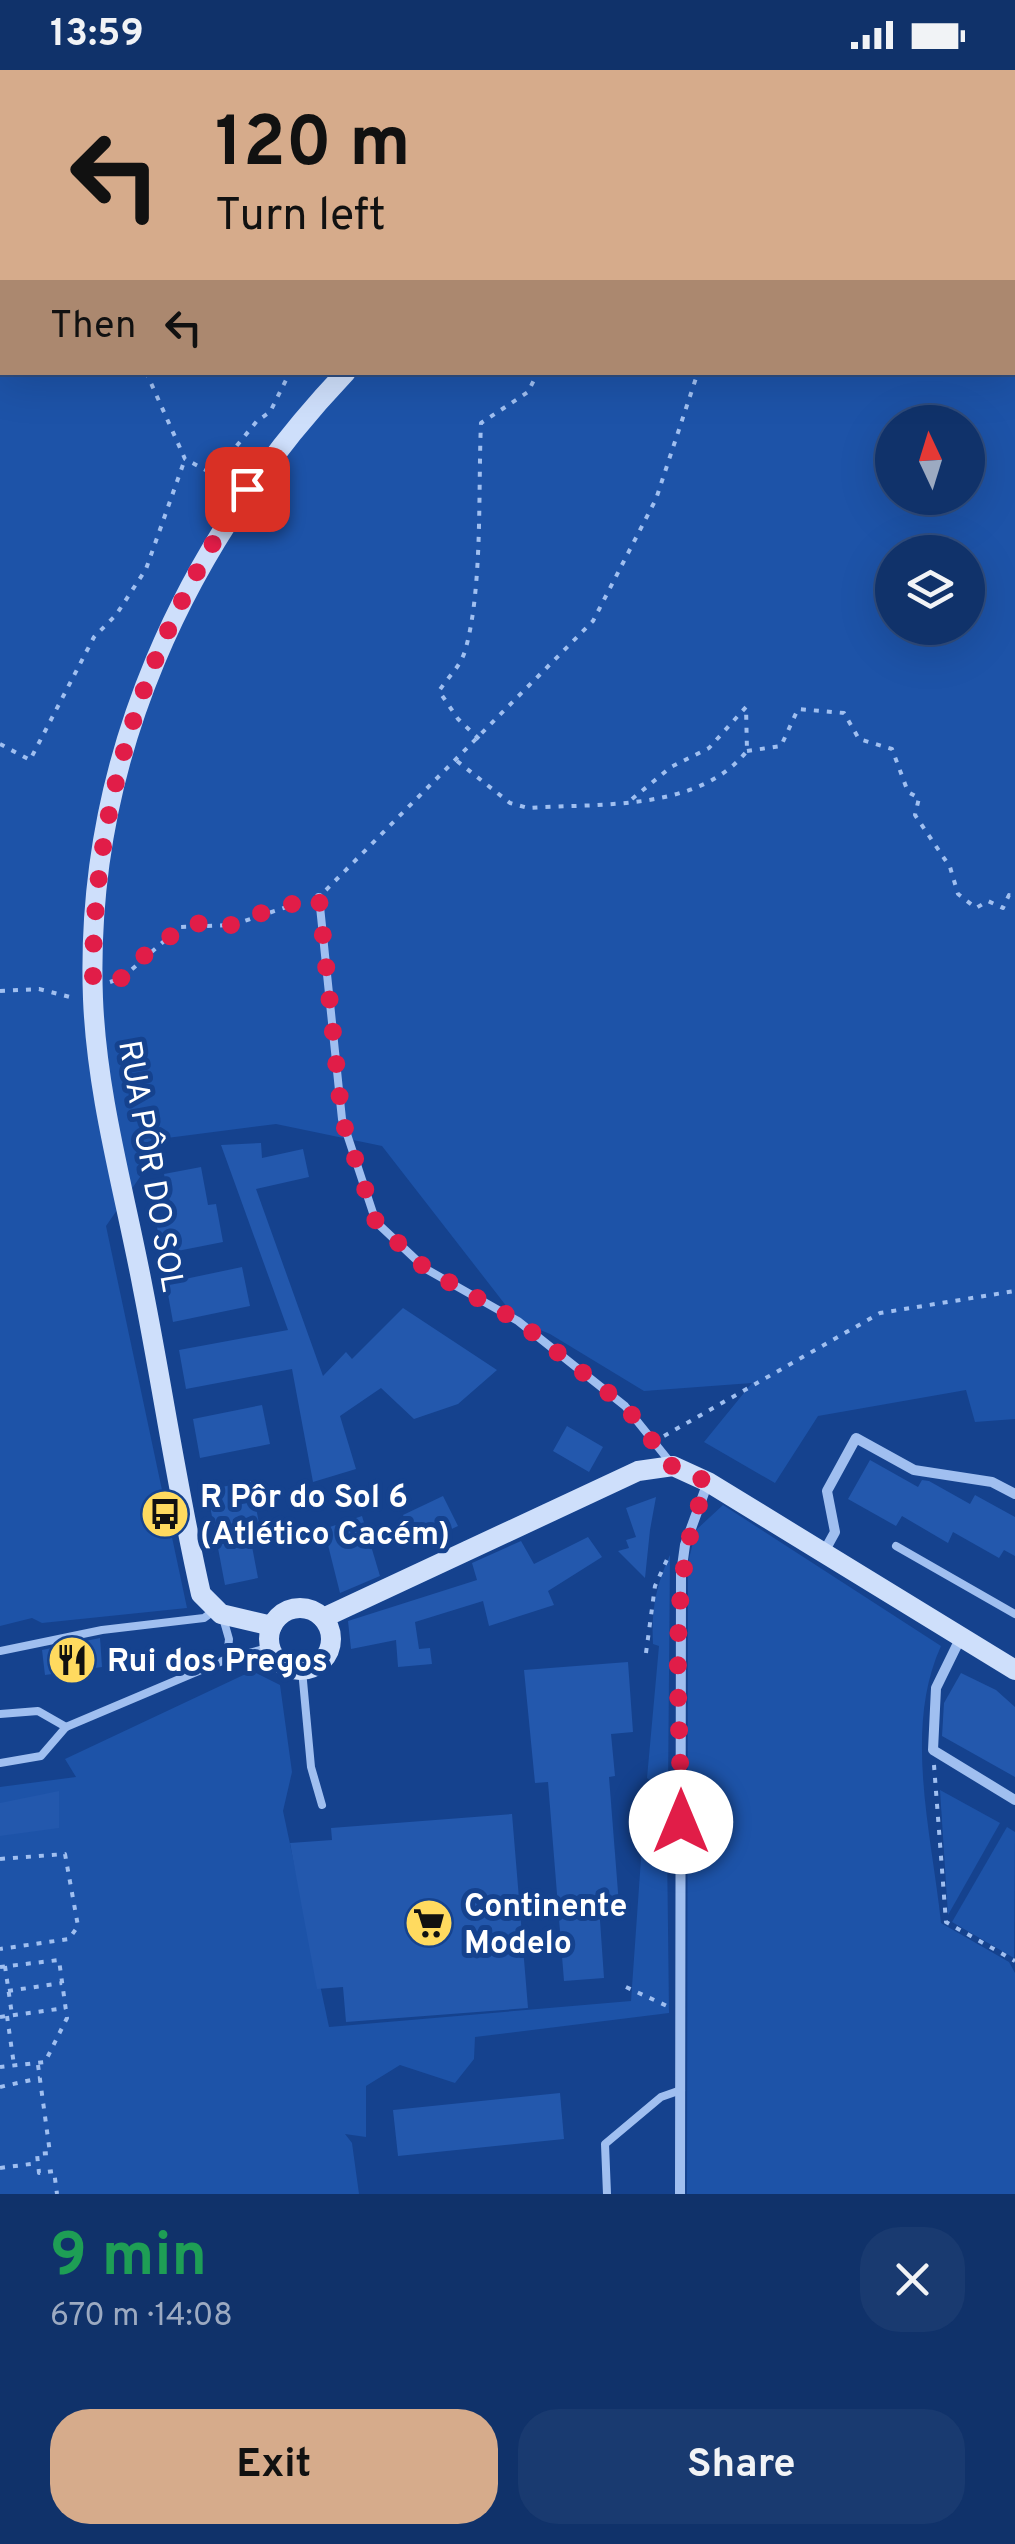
<!DOCTYPE html>
<html lang="en">
<head>
<meta charset="utf-8">
<style>
	:root { --surface:#10326a; --page:#193a70; --text:#f1f3f6; --muted:#9caac1; --line:#304d7e; --accent:#d6ab8b }
	body { margin:0; font-family:Overpass,sans-serif; background:var(--page); color:var(--text); height:100vh; display:flex; flex-direction:column; font-size:38px; white-space:nowrap }
	* { box-sizing:border-box; margin:0 }
	p { font-size:32px; color:var(--muted) }
	.icon { flex:none; width:55px; height:55px; fill:none; stroke:currentColor; stroke-width:2; stroke-linecap:round; stroke-linejoin:round }
	.map { position:relative; height:2124px; overflow:hidden }
	.side { display:flex; flex-direction:column; background:var(--surface); flex:1 }
	.side>* { flex:none }
	.top-card { position:absolute; left:0px; top:0px; width:1015px; height:305px; box-shadow:0 10px 40px #0002,0 0 0 2px var(--line); background:#d6ab8b; color:#111; overflow:hidden }
	.needle { width:65px; rotate:356deg }
	.tools { position:absolute; left:875px; top:335px; display:grid; gap:20px }
	.tools a { display:grid; place-items:center; width:110px; height:110px; border-radius:50%; background:var(--surface); box-shadow:0 10px 40px #0002,0 0 0 2px var(--line); font-size:50px }
	.pin { position:absolute; display:grid; place-items:center; width:85px; height:85px; color:#fff; margin:-42px; border-radius:20px; box-shadow:0 5px 15px #0006 }
	.me { position:absolute; width:110px; margin:-55px; rotate:0deg; stroke-linejoin:round; filter:drop-shadow(0 0 8px #0008) }
	.turn { display:flex; align-items:center; gap:35px; height:210px; padding:0 50px; font-size:45px }
	.turn .icon { width:130px; height:130px; stroke-width:2.5 }
	.turn b { display:block; font-size:70px; line-height:85px }
	.then { display:flex; align-items:center; height:95px; padding:0 50px; background:#0003; gap:20px; font-size:38px }
	.round { display:grid; place-items:center; flex:none; width:105px; height:105px; border-radius:40px; background:var(--page) }
	.overview { display:flex; align-items:center; justify-content:space-between; height:170px; padding:0 50px }
	h1 { font-size:60px; font-weight:700; line-height:75px; color:#1e9e55 }
	.cta { display:flex; gap:20px; margin-top:auto; padding:20px 50px }
	.cta a { flex:1; height:115px; border-radius:40px; background:var(--accent); color:#111; font-size:40px; font-weight:700; line-height:115px; text-align:center }
	.cta a+a { background:var(--page); color:var(--text) }
	.status { display:flex; justify-content:space-between; align-items:center; height:70px; padding:0 50px; background:var(--surface); direction:ltr }
	.status svg { height:28px; fill:currentColor }
	.map>svg:first-child { display:block }
	.green { fill:#1d53a8; fill-rule:evenodd }
	.building { fill:#2358ad }
	.lines { fill:none; stroke-linecap:round; stroke-linejoin:round }
	.path { stroke:#a0bff0; stroke-width:4; stroke-dasharray:5 8; stroke-linecap:butt }
	.lane { stroke:#a0bff0; stroke-width:8 }
	.street { stroke:#a0bff0; stroke-width:10 }
	.secondary { stroke:#cedffb; stroke-width:20 }
	.route { stroke:#e11d48; stroke-width:18; stroke-dasharray:0 32.4 }
	.labels { text-anchor:middle; stroke-width:10; stroke-linejoin:round; paint-order:stroke }
	.street-label { font-size:32px; fill:#fff; stroke:#15428e }
	.poi-label { font-size:32px; font-weight:bold; fill:#fff; stroke:#15428e; text-anchor:start }
</style>
</head>
<body>
<div class="status"><b>13:59</b><svg viewBox="0 0 49 12"><path d="M0 12V9h3v3zM5 12V6h3v6zM10 12V3h3v9zM15 12V0h3v12zM26 1h20v11H26zM47 4h2v5h-2z"/></svg></div>
<div class="map">
<svg width="1015" height="2124" viewBox="0 0 1015 2124">
	<rect width="100%" height="100%" fill="#15428e"/>
	<g class="green">
		<path d="M0,0H1015V1349L975,1352L966,1320L818,1346L775,1413L704,1372L752,1313L644,1321L550,1264L518,1251L382,1076L276,1054L167,1068L106,1156L187,1538L42,1553L32,1548L0,1556ZM2,2H1012V302H2ZM892,352H968V428H892ZM892,482H968V558H892Z"/>
		<path d="M723,1435L941,1576C903,1659 932,1765 941,1853L1009,1892L1015,1903V2124H687L688,1493L696,1460Z"/>
		<path d="M670,1485L668,1724L647,1708L659,1576L653,1574C651,1541 656,1515 670,1485Z"/>
		<path d="M252,1601L280,1615L292,1702L283,1741L329,1957L631,1931L645,1732L649,1730L667,1774L669,1943L475,1967L474,1989L455,2013L400,1995L366,2016V2067L345,2064L352,2073L359,2124H0V1717L76,1707L65,1689Z"/>
		<path d="M940,1720L1000,1753L948,1845Z"/>
		<path d="M1007,1757L1015,1762L1014,1888L952,1852Z"/>
	</g>
	<g class="building">
		<path d="M261,1073L262,1088L303,1079L309,1107L256,1119L323,1306L346,1282L352,1289L403,1238L497,1300L458,1334L414,1349L381,1318L340,1346L356,1399L313,1412L292,1299L186,1319L179,1280L288,1260L221,1075Z"/>
		<path d="M201,1097L208,1135L216,1134L223,1172L162,1184L155,1146L172,1143L164,1104Z"/>
		<path d="M242,1197L250,1236L173,1252L166,1213Z"/>
		<path d="M262,1335L270,1374L200,1388L193,1349Z"/>
		<path d="M567,1356L603,1377L589,1402L553,1381Z"/>
		<path d="M870,1390L918,1417L922,1410L929,1411L970,1434L975,1425L1015,1447V1486L1004,1480L999,1488L953,1462L948,1473L902,1446L896,1456L848,1429Z"/>
		<path d="M251,1411L261,1464L250,1466L258,1508L225,1515L207,1420Z"/>
		<path d="M443,1426L458,1456L418,1475L403,1445Z"/>
		<path d="M656,1427L650,1460L645,1508L618,1481L629,1478L626,1470L636,1467L626,1438Z"/>
		<path d="M362,1446L380,1506L340,1523L324,1459Z"/>
		<path d="M588,1467L602,1487L548,1521L554,1535L489,1556L483,1531L415,1552L419,1579L430,1578L432,1594L398,1597L396,1570L351,1579L348,1551L477,1510L472,1493L521,1471L534,1494Z"/>
		<path d="M100,1568L102,1597L45,1605L42,1580Z"/>
		<path d="M628,1592L633,1662L611,1664L615,1706L609,1707L619,1835L599,1836L604,1908L564,1911L548,1712L535,1713L524,1600Z"/>
		<path d="M961,1603L996,1620L1015,1637V1707L942,1666L944,1633Z"/>
		<path d="M59,1721V1758L0,1766V1733Z"/>
		<path d="M512,1744L528,1938L346,1952L343,1917L317,1919L290,1773L332,1770L331,1758Z"/>
		<path d="M560,2023L564,2069L398,2086L393,2040Z"/>
	</g>
	<g class="lines">
		<g class="path">
			<path d="M274,0L280,2"/>
			<path d="M739,0V2"/>
			<path d="M344,2V0"/>
			<path d="M493,2L494,0"/>
			<path d="M1012,58L1015,57"/>
			<path d="M0,166L2,168"/>
			<path d="M0,284H2"/>
			<path d="M146,302L185,389L234,415"/>
			<path d="M212,406L257,351L270,342L290,302"/>
			<path d="M479,669L458,649L439,621C448,607 460,597 465,581C483,520 478,418 481,353L528,322L538,302"/>
			<path d="M0,674L30,690L94,567L116,545L146,499L185,389"/>
			<path d="M747,681L781,676L798,639L844,643L859,669L892,679L908,722L919,728L915,745L950,797L958,824L976,838L988,831L1003,838L1009,825L1015,828"/>
			<path d="M457,691L510,733L528,738C599,733 698,742 747,681L746,637"/>
			<path d="M632,729L671,697L709,678L746,637"/>
			<path d="M326,820L593,551L656,429L698,302"/>
			<path d="M110,912L122,908L180,857L232,855L305,831"/>
			<path d="M0,921L39,919L74,928"/>
			<path d="M664,1366L880,1243L1015,1221"/>
			<path d="M646,1583L655,1516L670,1483"/>
			<path d="M934,1695L946,1852L1015,1891"/>
			<path d="M0,1789L65,1784L78,1856L69,1869L0,1879"/>
			<path d="M5,1896L12,1945"/>
			<path d="M0,1897L59,1890L67,1948L45,1992L0,1997"/>
			<path d="M626,1917L667,1936"/>
			<path d="M8,1921L62,1913"/>
			<path d="M7,1946L14,1995"/>
			<path d="M0,1947L65,1938"/>
			<path d="M38,1995L50,2083L37,2084L39,2103L54,2101L57,2124"/>
			<path d="M0,2017L40,2008"/>
			<path d="M0,2098L38,2093"/>
		</g>
		<g class="lane">
			<path d="M319,827L342,1049L376,1152L426,1199L518,1251L625,1336L670,1392"/>
			<path d="M896,1476L1015,1544"/>
			<path d="M223,1548L229,1569L227,1589"/>
			<path d="M0,1581L102,1560L204,1548L215,1540"/>
			<path d="M302,1600L311,1697L322,1735"/>
			<path d="M0,1644L38,1641L66,1657"/>
			<path d="M0,1693L41,1686L66,1657L227,1589L271,1577"/>
			<path d="M607,2124L605,2074L661,2027L681,2020"/>
		</g>
		<g class="street">
			<path d="M824,1482L835,1462L827,1421L856,1368L914,1400L992,1412L1015,1424"/>
			<path d="M960,1569L936,1618L933,1680L1015,1730"/>
			<path d="M680,2124L681,1504L685,1475L708,1412"/>
		</g>
		<g class="secondary">
			<path d="M635,2L638,0"/>
			<circle cx="300" cy="1569" r="31"/>
			<path d="M323,1548L638,1401L673,1396L708,1412L1015,1600"/>
			<path d="M272,1556L221,1544L201,1524C178,1424 163,1320 143,1219C125,1123 97,1028 93,929C84,691 184,473 346,302"/>
		</g>
	</g>
	<g class="lines">
		<path class="route" d="M247,419C148,566 92,733 93,910L122,908L150,880L190,853L232,855L274,838L319,828L342,1049L376,1152L426,1199L518,1251L625,1336L672,1396L708,1412C663,1513 682,1642 681,1752"/>
	</g>
	<defs>
		<g id="bus-disc" transform="scale(2.5)"><circle r="9.5" fill="#ffda5f" stroke="#15428e"/><path d="M-5-6H5V4H4V6H2V4H-2V6H-4V4H-5ZM-3.5-4V0h7V-4ZM-3.5 1.2v1.5H-2V1.2ZM2 1.2v1.5H3.5V1.2Z" fill="#111"/></g>
		<g id="restaurant-disc" transform="scale(2.5)"><circle r="9.5" fill="#ffda5f" stroke="#15428e"/><path d="M-5-6h1v4h1v-4h1v4h1v-4h1v5L-1.5 .5V6h-2V.5L-5-1ZM5-6V6H3V1.5H1.5Q1.5-4 5-6Z" fill="#111"/></g>
		<g id="supermarket-disc" transform="scale(2.5)"><circle r="9.5" fill="#ffda5f" stroke="#15428e"/><path d="M-6-5.5h2.5l.6 2H6L4.5 2H-2.5L-4.4-4H-6ZM-1.5 3.2a1.3 1.3 0 1 0 .1 0ZM3 3.2a1.3 1.3 0 1 0 .1 0Z" fill="#111"/></g>
	</defs>
	<g fill-rule="evenodd">
		<use href="#bus-disc" x="165" y="1444"/>
		<use href="#restaurant-disc" x="72" y="1590"/>
		<use href="#supermarket-disc" x="429" y="1853"/>
	</g>
	<g class="labels">
		<g class="street-label">
			<text transform="translate(152 1096) rotate(80)" y="11">RUA PÔR DO SOL</text>
		</g>
		<g class="poi-label">
			<text x="200" y="1437">R Pôr do Sol 6<tspan x="200" dy="37">(Atlético Cacém)</tspan></text>
			<text x="107" y="1601">Rui dos Pregos</text>
			<text x="464" y="1846">Continente<tspan x="464" dy="37">Modelo</tspan></text>
		</g>
	</g>
</svg>
<div class="tools">
<a><svg class="needle" viewBox="-14 -14 28 28"><path d="M0-13l5 13h-10z" fill="#e53935"/><path d="M0 13l5-13h-10z" fill="#9caac1"/></svg></a>
<a><svg class="icon" aria-label="layers" viewBox="0 0 24 24"><path d="M12 4l9 5-9 5-9-5zM3 14l9 5 9-5"/></svg></a>
</div>
<div class="pin" style="left:247px;top:419px;background:#d93025"><svg class="icon" aria-label="arrive" viewBox="0 0 24 24"><path d="M6 21V4h12l-3 4 3 4H6"/></svg></div>
<svg class="me" style="left:681px;top:1752px" viewBox="-20 -20 40 40"><circle r="19" fill="#fff"/><path d="M0-13L10 11 0 6-10 11z" fill="#e11d48"/></svg>
<div class="top-card">
<div class="turn"><svg class="icon" aria-label="left" viewBox="0 0 24 24"><path d="M17 20v-9H6M10 6l-5 5 5 5"/></svg><div><b>120 m</b>Turn left</div></div>
<div class="then">Then<svg class="icon" aria-label="left" viewBox="0 0 24 24"><path d="M17 20v-9H6M10 6l-5 5 5 5"/></svg></div>
</div>
</div>
<section class="side">
<div class="overview"><div><h1>9 min</h1><p>670 m · 14:08</p></div><a class="round"><svg class="icon" aria-label="close" viewBox="0 0 24 24"><path d="M6 6l12 12M18 6L6 18"/></svg></a></div>
<div class="cta"><a>Exit</a><a>Share</a></div>
</section>
</body>
</html>
